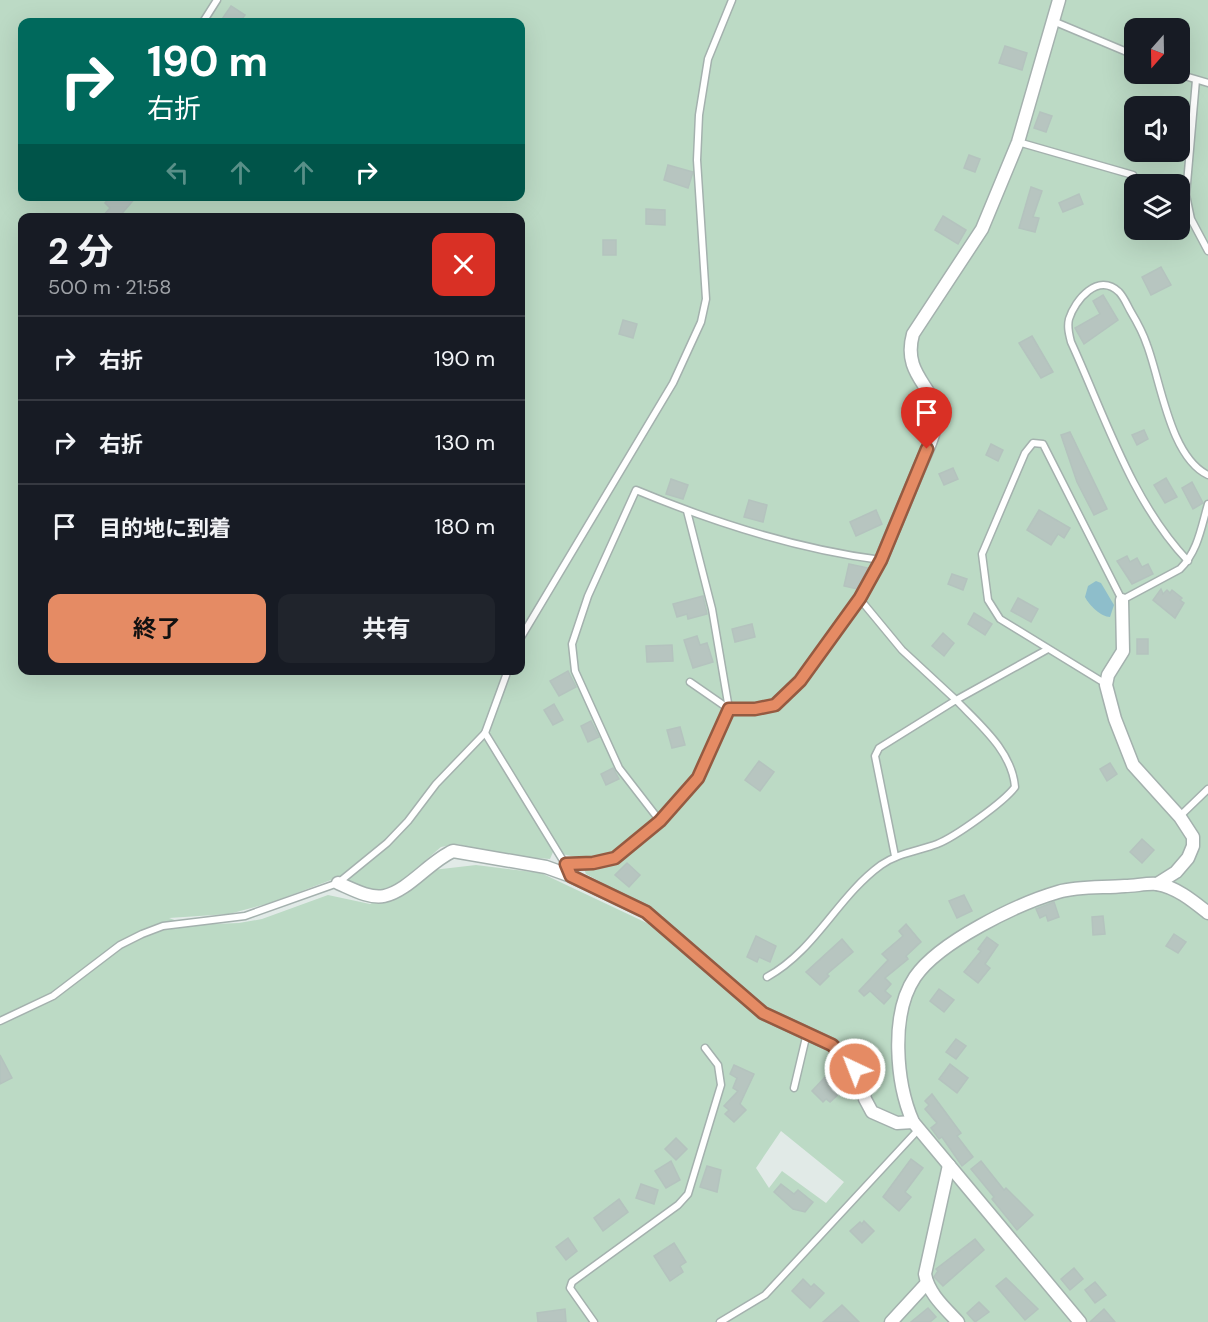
<!DOCTYPE html>
<html lang="ja">
<head>
<meta charset="utf-8">
<style>
	:root { --surface:#171b24; --page:#20242c; --text:#f1f3f6; --muted:#9ea1a6; --line:#363941; --accent:#e58b64 }
	body { margin:0; font-family:"DM Sans","Noto Sans JP",sans-serif; background:var(--page); color:var(--text); height:100vh; display:flex; flex-direction:column; font-size:22px; white-space:nowrap }
	* { box-sizing:border-box; margin:0 }
	p { font-size:20px; color:var(--muted) }
	.icon { flex:none; width:33px; height:33px; fill:none; stroke:currentColor; stroke-width:2; stroke-linecap:round; stroke-linejoin:round }
	.map { position:relative; flex:1; overflow:hidden }
	.details { position:absolute; left:18px; top:213px; width:507px; height:462px; display:flex; flex-direction:column; background:var(--surface); border-radius:12px; box-shadow:0 6px 24px #0002 }
	.details>* { flex:none }
	.banner { position:absolute; left:18px; top:18px; width:507px; height:183px; border-radius:12px; box-shadow:0 6px 24px #0002; background:#00695c; color:#fff; overflow:hidden }
	.needle { width:39px; rotate:200deg }
	.fabs { position:absolute; left:1124px; top:18px; display:grid; gap:12px }
	.fabs a { display:grid; place-items:center; width:66px; height:66px; border-radius:12px; background:var(--surface); box-shadow:0 6px 24px #0002; font-size:30px }
	.pin { position:absolute; display:grid; place-items:center; width:51px; height:51px; color:#fff; margin:-62px -26px; border-radius:50% 50% 50% 0; rotate:-45deg; box-shadow:0 0 6px #0007 }
	.pin .icon { rotate:45deg }
	.me { position:absolute; width:66px; margin:-33px; rotate:317deg; stroke-linejoin:round; filter:drop-shadow(0 0 4px #0008) }
	.turn { display:flex; align-items:center; gap:21px; height:126px; padding:0 30px; font-size:27px }
	.turn .icon { width:78px; height:78px; stroke-width:2.5 }
	.turn b { display:block; font-size:42px; line-height:51px }
	.lanes { display:flex; align-items:center; height:57px; padding:0 30px; background:#0003; justify-content:center; gap:30px; direction:ltr }
	.lanes .off { opacity:.35 }
	.round { display:grid; place-items:center; flex:none; width:63px; height:63px; border-radius:12px; background:var(--page) }
	.summary { display:flex; align-items:center; justify-content:space-between; height:102px; padding:0 30px }
	h1 { font-size:36px; font-weight:700; line-height:45px }
	.action { display:flex; gap:12px; margin-top:auto; padding:12px 30px }
	.action a { flex:1; height:69px; border-radius:12px; background:var(--accent); color:#111; font-size:24px; font-weight:700; line-height:69px; text-align:center }
	.action a+a { background:var(--page); color:var(--text) }
	ul { padding:0; list-style:none }
	li { display:flex; align-items:center; gap:18px; height:84px; padding:0 30px; border-top:2px solid var(--line) }
	li div { flex:1 }
	li b { display:block; font-size:22px }
	li em { font-style:normal }
	.map>svg:first-child { display:block }
	.green { fill:#bcdac5; fill-rule:evenodd }
	.water { fill:#8ebecb }
	.building { fill:#b7c5c0; stroke:#b4c3be; stroke-width:1.5 }
	.lines { fill:none; stroke-linecap:round; stroke-linejoin:round }
	.lane-casing { stroke:#a4b1ae; stroke-width:9 }
	.street-casing { stroke:#a4b1ae; stroke-width:15 }
	.lane { stroke:#fff; stroke-width:6 }
	.street { stroke:#fff; stroke-width:12 }
	.route-casing { stroke:#955a41; stroke-width:15 }
	.route { stroke:#e58b64; stroke-width:10 }
</style>
</head>
<body>
<div class="map">
<svg width="1208" height="1322" viewBox="0 0 1208 1322">
	<rect width="100%" height="100%" fill="#e1eae7"/>
	<path class="green" d="M0,0H1208V1322H0ZM22,22H520V196H22ZM1134,28H1179V74H1134ZM1134,106H1179V152H1134ZM1134,184H1179V230H1134ZM22,218H520V670H22ZM457,844L510,856L550,859L553,852L580,858L586,874L663,916L651,925L541,873L476,865L433,870L370,904L328,895L262,919L239,923L188,925L169,918L229,914L270,903L339,877L372,891H382L397,885L441,847ZM781,1131L844,1182L826,1203L782,1171L769,1188L756,1168Z"/>
	<path class="water" d="M1096,581L1101,583L1114,605L1110,617C1101,617 1089,605 1085,597L1088,586Z"/>
	<g class="building">
		<path d="M231,6L245,15L240,22H220Z"/>
		<path d="M1005,46L1027,53L1022,70L999,63Z"/>
		<path d="M1040,112L1052,116L1046,132L1034,128Z"/>
		<path d="M969,155L980,159L975,172L964,168Z"/>
		<path d="M668,165L693,172L688,188L664,180Z"/>
		<path d="M1031,187L1042,191L1033,217L1039,218L1035,232L1019,228Z"/>
		<path d="M1079,194L1083,204L1063,212L1059,203Z"/>
		<path d="M111,196H137L118,218H101L110,208L105,203Z"/>
		<path d="M646,209L665,210V225L646,224Z"/>
		<path d="M943,216L966,230L958,244L935,230Z"/>
		<rect x="603" y="240" width="13" height="15"/>
		<path d="M1161,267L1171,285L1151,295L1142,277Z"/>
		<path d="M1103,295L1118,320L1084,344L1075,328L1100,314L1093,301Z"/>
		<path d="M623,320L637,324L633,338L619,334Z"/>
		<path d="M1032,336L1053,372L1041,378L1019,343Z"/>
		<path d="M1144,430L1148,439L1137,445L1132,435Z"/>
		<path d="M1070,432L1107,509L1094,515L1077,482L1061,435Z"/>
		<path d="M991,444L1003,450L998,461L986,455Z"/>
		<path d="M953,468L958,479L944,485L939,474Z"/>
		<path d="M1166,478L1177,497L1165,503L1154,485Z"/>
		<path d="M671,479L688,485L683,499L666,494Z"/>
		<path d="M1192,482L1203,503L1193,509L1182,488Z"/>
		<path d="M749,500L767,505L763,522L744,517Z"/>
		<path d="M876,510L882,524L856,536L850,522Z"/>
		<path d="M1039,510L1070,528L1064,538L1058,534L1051,545L1027,530Z"/>
		<path d="M1127,556L1130,562L1137,558L1142,567L1148,564L1153,574L1132,584L1117,561Z"/>
		<path d="M849,564L868,568L857,589L844,586Z"/>
		<path d="M952,574L967,579L963,590L948,584Z"/>
		<path d="M1161,589L1163,594L1167,590L1170,593L1172,590L1182,598L1180,600L1184,603L1175,618L1153,600Z"/>
		<path d="M703,596L707,614L688,619L687,614L677,617L673,604Z"/>
		<path d="M1018,598L1038,609L1031,622L1011,611Z"/>
		<path d="M974,613L992,624L985,635L968,624Z"/>
		<path d="M752,624L755,637L735,642L732,629Z"/>
		<path d="M943,633L954,643L944,656L932,646Z"/>
		<path d="M697,636L700,645L707,643L713,662L693,668L684,640Z"/>
		<rect x="1137" y="639" width="11" height="15"/>
		<path d="M672,645L673,661L647,662L646,646Z"/>
		<path d="M568,671L576,687L559,696L550,681Z"/>
		<path d="M554,704L563,720L553,725L544,710Z"/>
		<path d="M591,721L599,737L588,742L581,726Z"/>
		<path d="M680,727L685,745L672,748L667,730Z"/>
		<path d="M759,761L774,772L760,791L745,780Z"/>
		<path d="M1110,763L1117,774L1107,781L1100,769Z"/>
		<path d="M613,768L619,779L606,785L601,774Z"/>
		<path d="M1142,839L1154,850L1142,863L1130,852Z"/>
		<path d="M627,863L640,875L629,887L615,875Z"/>
		<path d="M964,895L972,911L957,918L949,901Z"/>
		<path d="M1054,902L1059,917L1048,921L1046,915L1040,918L1036,909Z"/>
		<path d="M1103,916L1105,934L1093,935L1092,917Z"/>
		<path d="M906,924L921,942L906,956L908,959L885,978L891,984L885,991L891,996L884,1004L870,991L864,996L859,991L888,960L882,954L903,936L899,931Z"/>
		<path d="M1174,934L1186,942L1178,953L1166,946Z"/>
		<path d="M756,936L776,946L770,962L759,957L757,962L747,957Z"/>
		<path d="M987,937L998,945L985,964L990,968L978,983L964,972L981,951L978,949Z"/>
		<path d="M842,939L853,952L827,974L829,976L820,985L806,972Z"/>
		<path d="M939,989L954,1000L944,1012L930,1001Z"/>
		<path d="M956,1039L966,1046L956,1059L946,1052Z"/>
		<path d="M0,1055L12,1078L0,1084Z"/>
		<path d="M950,1064L968,1078L957,1093L939,1079Z"/>
		<path d="M734,1065L754,1074L740,1104L746,1110L734,1122L725,1114L729,1110L724,1106L738,1091L733,1088L737,1078L730,1074Z"/>
		<path d="M825,1077L841,1092L830,1102L826,1099L823,1102L812,1091Z"/>
		<path d="M932,1094L961,1133L957,1136L973,1157L962,1166L942,1137L939,1139L931,1128L937,1123L925,1109L929,1105L925,1101Z"/>
		<path d="M676,1138L687,1149L676,1160L665,1149Z"/>
		<path d="M911,1159L923,1168L905,1192L911,1197L899,1211L883,1197Z"/>
		<path d="M671,1161L680,1180L666,1188L655,1171Z"/>
		<path d="M981,1161L1004,1190L1006,1188L1033,1215L1017,1230L992,1199L994,1197L971,1169Z"/>
		<path d="M707,1166L721,1170L717,1192L700,1187Z"/>
		<path d="M641,1184L658,1190L654,1204L636,1198Z"/>
		<path d="M781,1184L794,1194L798,1190L813,1202L805,1212L793,1209L774,1192Z"/>
		<path d="M619,1199L628,1212L603,1231L594,1218Z"/>
		<path d="M864,1221L874,1231L862,1243L850,1231L860,1222L862,1224Z"/>
		<path d="M568,1238L577,1251L566,1260L556,1247Z"/>
		<path d="M975,1239L984,1250L943,1286L934,1277L938,1271L936,1269Z"/>
		<path d="M674,1243L686,1262L680,1266L683,1272L670,1281L654,1256Z"/>
		<path d="M1074,1268L1083,1279L1070,1290L1061,1279Z"/>
		<path d="M1006,1278L1038,1309L1025,1320L996,1286Z"/>
		<path d="M803,1279L811,1287L814,1284L824,1293L810,1308L792,1291Z"/>
		<path d="M1095,1282L1106,1295L1095,1303L1085,1290Z"/>
		<path d="M979,1302L989,1312L975,1322L967,1313Z"/>
		<path d="M842,1305L859,1322H823Z"/>
		<path d="M928,1308L936,1317L930,1322H911Z"/>
		<path d="M565,1309L566,1322H538L537,1313Z"/>
		<path d="M1104,1309L1115,1322H1090Z"/>
	</g>
	<g class="lines">
		<g class="lane-casing">
			<g id="lane">
				<path d="M1053,21L1134,55"/>
				<path d="M203,22L217,0"/>
				<path d="M1178,74L1208,83"/>
				<path d="M1196,80L1186,195L1191,219L1208,251"/>
				<path d="M1018,142L1133,175"/>
				<path d="M687,511L712,609L729,709"/>
				<path d="M1188,561C1131,501 1105,416 1071,342C1069,334 1067,327 1069,319C1075,300 1098,272 1119,292C1124,297 1127,305 1131,312C1137,322 1143,333 1147,345C1161,382 1170,457 1208,475"/>
				<path d="M859,598L902,650L956,700L1048,649"/>
				<path d="M520,639L673,383L701,322L706,299L697,160L699,115L708,59L732,0"/>
				<path d="M690,682L729,709"/>
				<path d="M1106,684L1000,619L988,600L982,554L1025,453L1033,443L1043,444L1122,600L1180,569C1198,551 1201,528 1208,504"/>
				<path d="M485,733L567,867"/>
				<path d="M1180,816L1208,789"/>
				<path d="M566,864L593,863L615,858L660,821L697,778L729,709C743,709 761,711 775,705C802,690 864,590 881,560C796,549 715,523 636,490L588,596L572,644L575,671L619,768L660,821"/>
				<path d="M767,977C816,950 837,897 881,865C898,853 918,851 937,844C955,837 1004,802 1015,787C1012,751 980,725 956,700L879,748L875,756L895,856"/>
				<path d="M0,1021L53,996L120,945L142,934L163,926L245,916L338,883L387,843L408,821L436,784L485,733L508,670"/>
				<path d="M794,1088L807,1033"/>
				<path d="M594,1322L570,1288L572,1282L678,1205L688,1194L721,1085L718,1065L705,1048"/>
				<path d="M720,1322L765,1295L918,1130"/>
			</g>
		</g>
		<g class="street-casing">
			<g id="street">
				<path d="M881,560C893,530 906,500 918,471C925,454 935,436 936,419C939,388 901,377 913,334L982,229L1018,142L1059,0"/>
				<path d="M1122,600L1123,651L1108,675L1106,685L1115,719L1133,765L1180,817L1193,837V846L1188,858L1176,872L1157,884"/>
				<path d="M338,883C352,889 370,899 384,896C408,891 430,861 453,851L546,867L571,876L646,912L763,1013L832,1045L847,1058L861,1082L865,1099L872,1112L897,1123L913,1122"/>
				<path d="M949,1165L925,1274C928,1293 945,1308 958,1322"/>
				<path d="M891,1322L926,1284"/>
				<path d="M1080,1322L913,1122C896,1083 890,1014 915,977C939,942 1017,904 1058,892C1079,886 1103,888 1125,886C1135,886 1147,883 1157,884C1176,887 1193,901 1208,913"/>
			</g>
		</g>
		<use href="#lane" class="lane"/>
		<use href="#street" class="street"/>
	</g>
	<g class="lines">
		<g class="route-casing">
			<path id="route" d="M855,1069L832,1045L763,1013L646,912L571,876L566,864L593,863L615,858L660,821L698,778L729,709H755L775,705L800,681L860,598L881,560L927,449"/>
		</g>
		<use href="#route" class="route"/>
	</g>
</svg>
<div class="fabs">
<a><svg class="needle" viewBox="-14 -14 28 28"><path d="M0-13l5 13h-10z" fill="#e53935"/><path d="M0 13l5-13h-10z" fill="#9ea1a6"/></svg></a>
<a><svg class="icon" aria-label="sound" viewBox="0 0 24 24"><path d="M4 9h4l5-4v14l-5-4H4zM17 9q2 3 0 6"/></svg></a>
<a><svg class="icon" aria-label="layers" viewBox="0 0 24 24"><path d="M12 4l9 5-9 5-9-5zM3 14l9 5 9-5"/></svg></a>
</div>
<div class="pin" style="left:927px;top:449px;background:#d93025"><svg class="icon" aria-label="arrive" viewBox="0 0 24 24"><path d="M6 21V4h12l-3 4 3 4H6"/></svg></div>
<svg class="me" style="left:855px;top:1069px" viewBox="-20 -20 40 40"><circle r="17" fill="#e58b64" stroke="#fff" stroke-width="3"/><path d="M0-11L8 9 0 5-8 9z" fill="#fff"/></svg>
<div class="banner">
<div class="turn"><svg class="icon" aria-label="right" viewBox="0 0 24 24"><path d="M7 20v-9h11M14 6l5 5-5 5"/></svg><div><b>190 m</b>右折</div></div>
<div class="lanes"><svg class="icon off" aria-label="left" viewBox="0 0 24 24"><path d="M17 20v-9H6M10 6l-5 5 5 5"/></svg><svg class="icon off" aria-label="ahead" viewBox="0 0 24 24"><path d="M12 20V5M6 11l6-6 6 6"/></svg><svg class="icon off" aria-label="ahead" viewBox="0 0 24 24"><path d="M12 20V5M6 11l6-6 6 6"/></svg><svg class="icon" aria-label="right" viewBox="0 0 24 24"><path d="M7 20v-9h11M14 6l5 5-5 5"/></svg></div>
</div>
<section class="details">
<div class="summary"><div><h1>2 分</h1><p>500 m · 21:58</p></div><a class="round" style="background:#d93025;color:#fff"><svg class="icon" aria-label="close" viewBox="0 0 24 24"><path d="M6 6l12 12M18 6L6 18"/></svg></a></div>
<ul>
<li><svg class="icon" aria-label="right" viewBox="0 0 24 24"><path d="M7 20v-9h11M14 6l5 5-5 5"/></svg><div><b>右折</b></div><em>190 m</em></li>
<li><svg class="icon" aria-label="right" viewBox="0 0 24 24"><path d="M7 20v-9h11M14 6l5 5-5 5"/></svg><div><b>右折</b></div><em>130 m</em></li>
<li><svg class="icon" aria-label="arrive" viewBox="0 0 24 24"><path d="M6 21V4h12l-3 4 3 4H6"/></svg><div><b>目的地に到着</b></div><em>180 m</em></li>
</ul>
<div class="action"><a>終了</a><a>共有</a></div>
</section>
</div>
</body>
</html>
